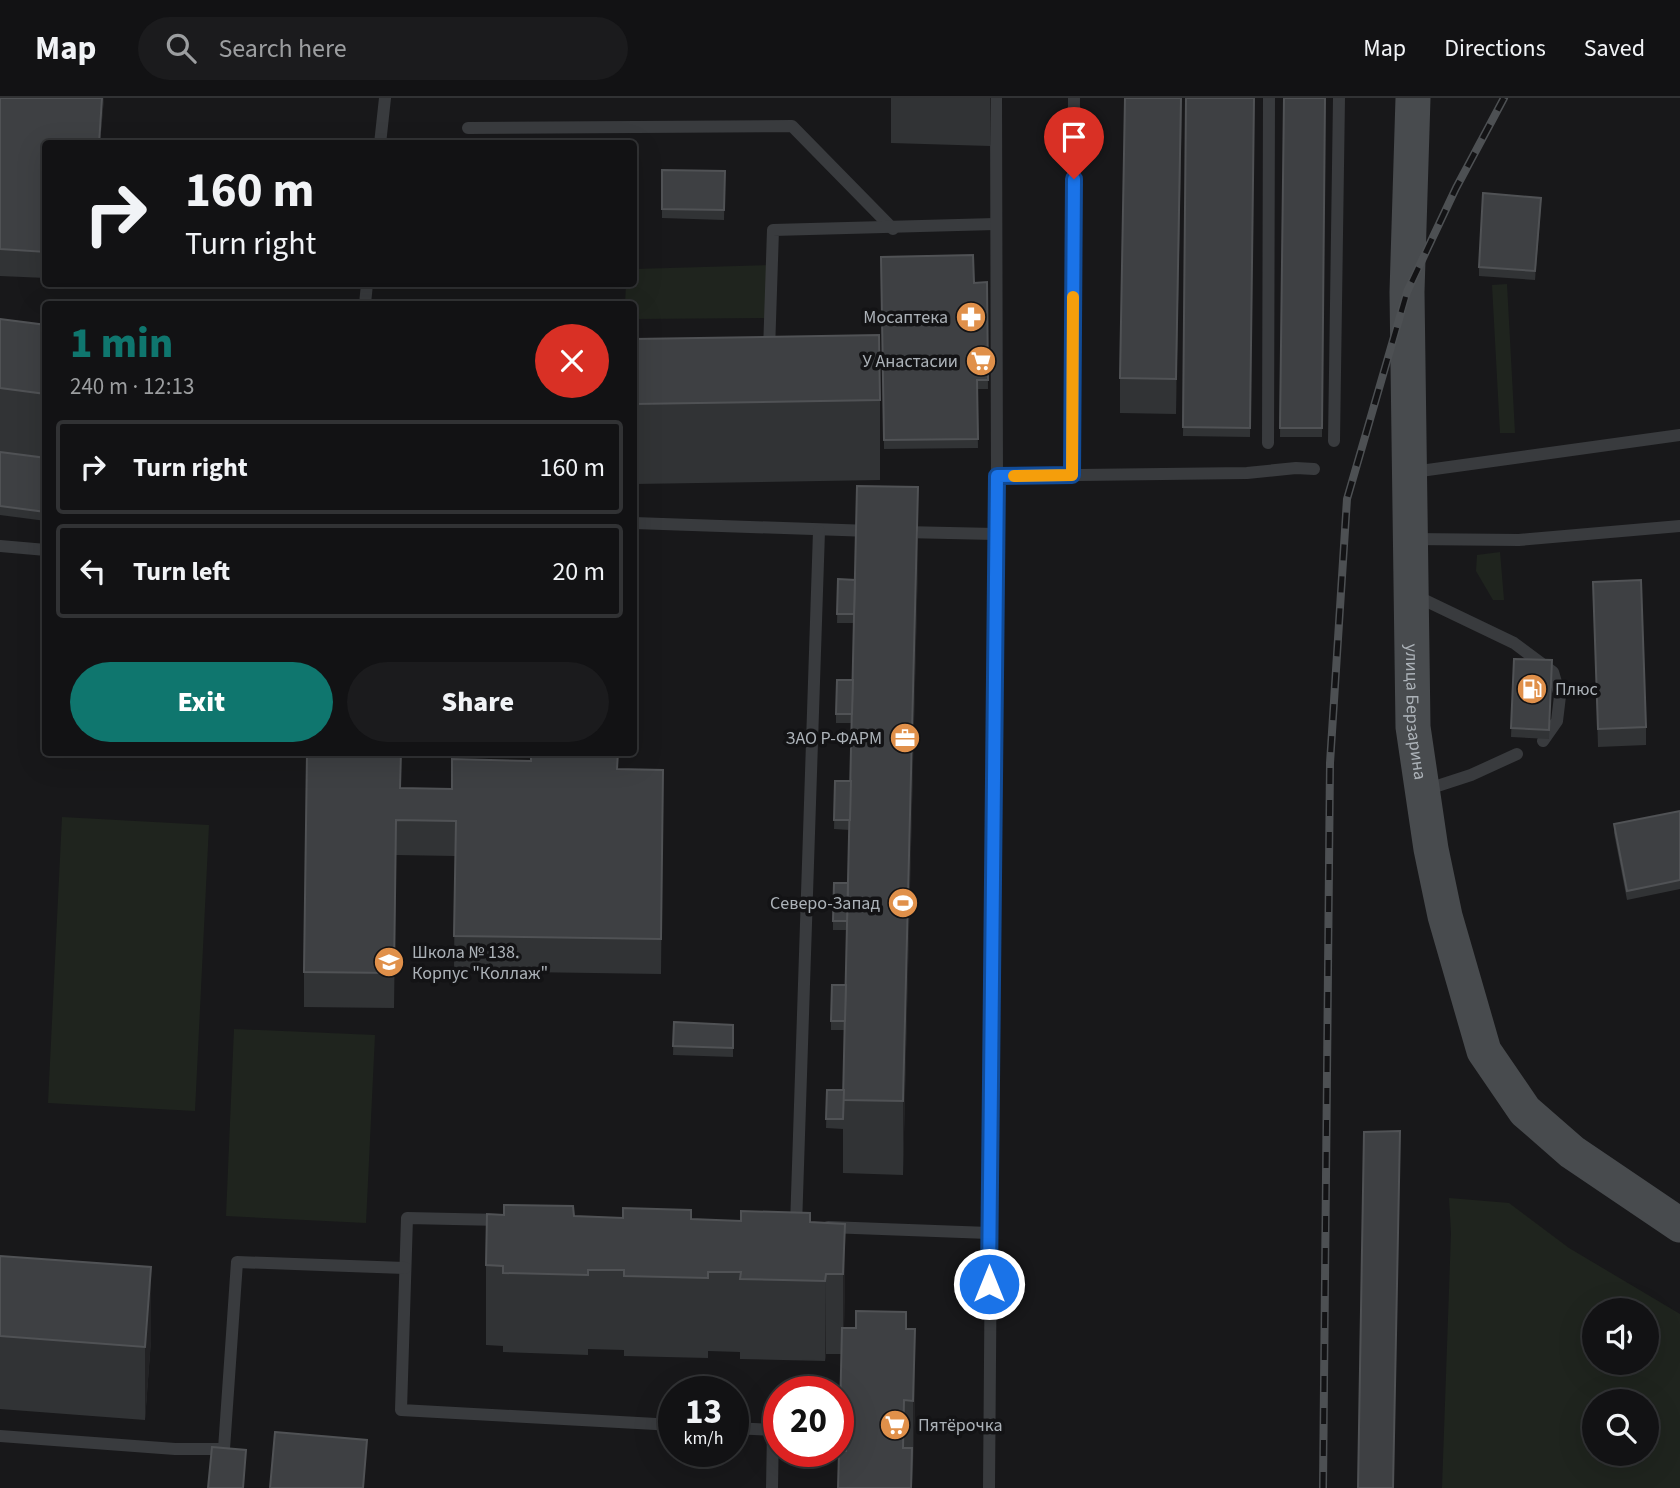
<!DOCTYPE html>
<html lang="en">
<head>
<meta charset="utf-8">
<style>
	:root { --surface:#121214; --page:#1b1b1d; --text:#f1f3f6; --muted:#9c9ea0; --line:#313234; --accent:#0f766e }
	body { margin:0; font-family:"Source Sans 3",sans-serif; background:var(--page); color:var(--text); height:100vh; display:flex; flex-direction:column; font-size:26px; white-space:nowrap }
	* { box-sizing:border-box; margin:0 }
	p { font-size:23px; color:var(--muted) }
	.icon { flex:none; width:38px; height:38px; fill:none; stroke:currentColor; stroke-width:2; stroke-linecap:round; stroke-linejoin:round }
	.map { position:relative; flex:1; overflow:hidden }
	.panel { position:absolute; left:42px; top:203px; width:595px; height:455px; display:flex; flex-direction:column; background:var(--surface); border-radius:7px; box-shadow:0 7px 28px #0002,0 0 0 2px var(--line) }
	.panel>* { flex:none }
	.top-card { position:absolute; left:42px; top:42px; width:595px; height:147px; border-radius:7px; box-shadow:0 7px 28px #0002,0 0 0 2px var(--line); background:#121214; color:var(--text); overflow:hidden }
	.fabs { position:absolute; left:1582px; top:1200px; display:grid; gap:14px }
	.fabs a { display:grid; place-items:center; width:77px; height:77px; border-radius:50%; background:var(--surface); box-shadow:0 7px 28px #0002,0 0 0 2px var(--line); font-size:35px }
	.speed { position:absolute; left:658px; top:1278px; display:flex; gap:14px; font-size:35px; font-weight:700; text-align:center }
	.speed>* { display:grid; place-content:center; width:91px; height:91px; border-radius:50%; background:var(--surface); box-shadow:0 7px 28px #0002,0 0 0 2px var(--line); line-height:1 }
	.speed small { font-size:18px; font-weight:400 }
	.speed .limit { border:10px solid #d22; background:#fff; color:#111 }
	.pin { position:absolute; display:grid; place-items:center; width:60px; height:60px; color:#fff; margin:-72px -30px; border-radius:50% 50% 50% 0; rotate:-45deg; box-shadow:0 0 7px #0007 }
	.pin .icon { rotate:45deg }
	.me { position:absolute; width:77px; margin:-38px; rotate:0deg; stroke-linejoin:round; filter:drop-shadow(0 0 5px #0008) }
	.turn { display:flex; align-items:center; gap:24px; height:147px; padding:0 28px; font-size:32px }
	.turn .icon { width:91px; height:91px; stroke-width:2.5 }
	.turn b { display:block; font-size:49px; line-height:60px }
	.round { display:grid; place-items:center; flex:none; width:74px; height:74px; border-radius:37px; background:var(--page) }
	.headline { display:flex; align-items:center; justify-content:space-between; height:119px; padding:0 28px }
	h1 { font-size:42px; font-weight:800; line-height:52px; color:var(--accent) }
	.cta { display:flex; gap:14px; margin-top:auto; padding:14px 28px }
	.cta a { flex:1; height:80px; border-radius:42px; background:var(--accent); color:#fff; font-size:28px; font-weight:800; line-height:80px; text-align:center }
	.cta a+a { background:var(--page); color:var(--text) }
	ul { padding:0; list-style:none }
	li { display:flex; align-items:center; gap:21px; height:94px; margin:0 14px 10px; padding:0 14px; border:4px solid var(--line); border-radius:7px }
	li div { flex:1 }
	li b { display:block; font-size:26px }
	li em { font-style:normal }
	header { display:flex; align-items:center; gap:42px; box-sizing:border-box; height:98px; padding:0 35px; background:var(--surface); border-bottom:2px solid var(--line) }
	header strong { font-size:33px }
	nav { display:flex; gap:38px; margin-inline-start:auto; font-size:24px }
	.search { width:490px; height:63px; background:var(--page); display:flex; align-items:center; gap:18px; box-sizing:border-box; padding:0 24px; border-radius:38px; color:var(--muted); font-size:26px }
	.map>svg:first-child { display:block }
	.green { fill:#1f241e; fill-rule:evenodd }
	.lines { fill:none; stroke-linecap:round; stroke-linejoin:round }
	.lane { stroke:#393b3e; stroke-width:12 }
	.secondary { stroke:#484b4e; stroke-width:35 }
	.rail-casing { stroke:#4d5053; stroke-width:8 }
	.rail { stroke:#131315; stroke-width:5; stroke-dasharray:16; stroke-linecap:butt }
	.wall { fill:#313335 }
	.shaded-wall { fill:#222224 }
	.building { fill:#3e4043; stroke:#505255; stroke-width:2 }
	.route-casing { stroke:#114b97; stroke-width:18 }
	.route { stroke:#1a73e8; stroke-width:12 }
	.slow { stroke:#f59e0b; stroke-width:12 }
	.labels { text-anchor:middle; stroke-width:7; stroke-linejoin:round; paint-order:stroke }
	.poi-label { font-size:18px; fill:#acb2b8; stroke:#131315; text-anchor:end }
	.street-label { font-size:18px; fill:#acb2b8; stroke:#131315 }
</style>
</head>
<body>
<header>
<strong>Map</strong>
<div class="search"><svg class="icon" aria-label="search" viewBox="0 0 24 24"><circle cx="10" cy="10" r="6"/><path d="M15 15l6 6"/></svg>Search here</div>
<nav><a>Map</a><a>Directions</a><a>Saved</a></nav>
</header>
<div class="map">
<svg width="1680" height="1390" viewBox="0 0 1680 1390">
	<rect width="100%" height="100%" fill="#18181a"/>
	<g class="green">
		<path d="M772,167L770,220L634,221V206H625L626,186H634V171Z"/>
		<path d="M1507,186L1515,335H1500L1492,187Z"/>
		<path d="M1500,454L1504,502H1493L1476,473L1477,457Z"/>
		<path d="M62,719L209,727L195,1013L48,1005Z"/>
		<path d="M234,931L375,937L366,1125L226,1118Z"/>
		<path d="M1449,1100L1509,1105L1569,1150L1680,1216V1390H1442L1451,1135ZM1594,1213H1647V1265H1594ZM1594,1304H1647V1356H1594Z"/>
	</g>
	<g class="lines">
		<g class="lane">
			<path d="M468,30L792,28L893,131"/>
			<path d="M380,46L385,0"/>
			<path d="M365,206L367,186"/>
			<path d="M769,253L773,132L995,126"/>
			<path d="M1334,343L1339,0"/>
			<path d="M1268,345L1269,0"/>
			<path d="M1413,374L1680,337"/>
			<path d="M1072,377L1074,0"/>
			<path d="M997,378L1247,375L1296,370L1314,371"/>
			<path d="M634,425L871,433"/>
			<path d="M903,434L995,436"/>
			<path d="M1411,441L1519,442L1680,428"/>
			<path d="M0,448L46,452"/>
			<path d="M1416,498L1514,545L1553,574L1560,598L1557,623L1543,643"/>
			<path d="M1425,692L1471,677L1517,656"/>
			<path d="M501,1122L407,1120L401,1312L674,1327"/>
			<path d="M796,1128L819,433"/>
			<path d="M828,1129L989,1135"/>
			<path d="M733,1330L773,1332L772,1390"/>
			<path d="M0,1338L175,1351H224L237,1164L405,1170"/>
			<path d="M989,1390L997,378L996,0"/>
		</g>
		<path class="secondary" id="s1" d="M1413,0L1407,194L1413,629L1431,751L1445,818L1484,953L1525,1013L1572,1054L1680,1127"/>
		<g class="rail-casing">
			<path id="rail" d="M1323,1390L1330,665L1347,401L1407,194L1456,90L1504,0"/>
		</g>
		<use href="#rail" class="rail"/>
	</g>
	<g class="wall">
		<path d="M0,0H104L100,46H46V180L0,178Z"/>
		<path d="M891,0H991L990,48L891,45Z"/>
		<path d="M1182,0L1176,316L1120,315V280Z"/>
		<path d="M1186,0H1254L1250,339L1183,338Z"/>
		<path d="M1284,0H1325L1322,339H1280Z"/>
		<path d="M662,72L725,73L724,122L662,120Z"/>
		<path d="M1541,109L1535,182L1479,178V169Z"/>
		<path d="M881,159L974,185L987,184L988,291H977L978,350L884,351Z"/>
		<path d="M0,221L46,227V423L0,417Z"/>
		<path d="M634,241L880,302V382L634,386Z"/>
		<path d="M918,463L903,1077L843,1075V1031L826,1030L827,992H844L845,932H831V923L846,887L847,832H833V823L848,785L850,732L834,731L835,683H851L852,625H836V616L853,582L854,525H837L838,481L855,482Z"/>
		<path d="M1593,484L1646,629V647L1598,649Z"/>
		<path d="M1514,561L1552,562L1549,641L1511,639Z"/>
		<path d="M618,671L663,672L661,876L454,873L455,758L396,757L394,910L304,909V874L401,690L452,691Z"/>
		<path d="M1680,713V791L1627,802L1614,735V726Z"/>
		<path d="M674,924L733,927V959L673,957Z"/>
		<path d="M574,1118L845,1126L844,1230L906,1231L915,1305L912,1390L840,1353L842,1256H826L825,1263L740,1261V1254L708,1253V1260L624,1258V1252L588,1251V1257L503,1254V1248L486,1247V1167Z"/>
		<path d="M0,1158L151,1242L145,1322L0,1311Z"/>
	</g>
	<g class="shaded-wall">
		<path d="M102,0H104L100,46H99Z"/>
		<path d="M990,0H991L990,48Z"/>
		<path d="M1181,0H1182L1176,316V281Z"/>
		<path d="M1541,100V109L1535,182V173Z"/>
		<path d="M918,389V463L903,1077V1003Z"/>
		<path d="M845,1126V1205L843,1256V1176Z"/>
		<path d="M151,1169V1242L145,1322V1249Z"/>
		<path d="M826,1176V1256L825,1263Z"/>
		<path d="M915,1231V1305L913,1376V1303Z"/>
	</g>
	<g class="building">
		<path d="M0,0H102L99,46H46V154L0,151Z"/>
		<path d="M1125,0H1181L1176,281L1120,280Z"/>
		<path d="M1186,0H1254L1250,330L1183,329Z"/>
		<path d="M1284,0H1325L1322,330H1280Z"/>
		<path d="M662,72L725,73L724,112L662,111Z"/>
		<path d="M1483,95L1541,100L1535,173L1479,169Z"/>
		<path d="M973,157L974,185L987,184L988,282H977L978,341L884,342L881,159Z"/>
		<path d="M0,221L46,227V296L0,290Z"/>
		<path d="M879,237L880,302L634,306V241Z"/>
		<path d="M0,354L46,360V414L0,408Z"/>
		<path d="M857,388L918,389L903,1003L843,1002Z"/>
		<path d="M838,481L855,482L854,516H837Z"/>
		<path d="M1641,482L1646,629L1598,631L1593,484Z"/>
		<path d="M1514,561L1552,562L1549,632L1511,630Z"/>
		<path d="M837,582H853L852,616H836Z"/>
		<path d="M307,654H401L400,690L452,691V661L531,663V654H618L617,671L663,672L661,841L454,838L456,723L396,722L394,875L304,874Z"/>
		<path d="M835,683H851L850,722H834Z"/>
		<path d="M1680,713V782L1627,793L1614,726Z"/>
		<path d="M834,785H848L847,823H833Z"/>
		<path d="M832,887H846L845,923H831Z"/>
		<path d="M674,924L733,927V950L673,948Z"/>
		<path d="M827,992H844L843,1021H826Z"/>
		<path d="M1400,1033L1393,1390H1358L1364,1034Z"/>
		<path d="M504,1107L573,1108L574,1118L623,1120V1110L691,1112V1121L741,1123V1113L810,1115V1124L845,1126L843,1176H826L825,1183L740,1181L741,1174H708V1180L624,1178V1172H588V1177L503,1175V1168L486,1167L487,1116L504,1117Z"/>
		<path d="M0,1158L151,1169L145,1249L0,1238Z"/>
		<path d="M856,1213L906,1214V1231H915L913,1303L904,1302L903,1350H912L911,1390H838L839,1353H846L847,1316H840L842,1230H856Z"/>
		<path d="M275,1334L367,1342L363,1390H270Z"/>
		<path d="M212,1349L246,1352L243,1390H208Z"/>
	</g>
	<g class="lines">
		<g class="route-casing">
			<path id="route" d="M989,1186L997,378L1072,377L1074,81"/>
		</g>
		<use href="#route" class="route"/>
		<path class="slow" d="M1014,378L1072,377L1073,199"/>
	</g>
	<defs>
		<g id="pharmacy-disc" transform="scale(1.575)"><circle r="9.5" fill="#e0904a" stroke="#131315"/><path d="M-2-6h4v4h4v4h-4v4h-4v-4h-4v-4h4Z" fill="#fff"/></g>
		<g id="supermarket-disc" transform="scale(1.575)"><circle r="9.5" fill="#e0904a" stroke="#131315"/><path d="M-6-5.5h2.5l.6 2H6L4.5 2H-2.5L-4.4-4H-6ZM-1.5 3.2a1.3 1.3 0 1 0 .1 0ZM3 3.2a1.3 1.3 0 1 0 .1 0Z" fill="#fff"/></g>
		<g id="fuel-disc" transform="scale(1.575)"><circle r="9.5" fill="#e0904a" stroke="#131315"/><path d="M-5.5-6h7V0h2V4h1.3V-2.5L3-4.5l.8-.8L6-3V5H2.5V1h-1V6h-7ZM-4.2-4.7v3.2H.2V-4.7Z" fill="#fff"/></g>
		<g id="office-disc" transform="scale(1.575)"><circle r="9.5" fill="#e0904a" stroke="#131315"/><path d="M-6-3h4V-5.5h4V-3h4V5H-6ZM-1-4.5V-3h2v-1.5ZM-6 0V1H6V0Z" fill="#fff"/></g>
		<g id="stadium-disc" transform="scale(1.575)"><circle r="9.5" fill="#e0904a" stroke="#131315"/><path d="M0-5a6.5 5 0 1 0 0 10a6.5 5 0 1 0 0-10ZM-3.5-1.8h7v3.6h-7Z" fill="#fff"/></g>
		<g id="school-disc" transform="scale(1.575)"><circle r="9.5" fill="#e0904a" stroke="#131315"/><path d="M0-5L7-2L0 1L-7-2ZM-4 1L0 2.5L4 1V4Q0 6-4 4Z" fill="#fff"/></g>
	</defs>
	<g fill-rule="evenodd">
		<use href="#pharmacy-disc" x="971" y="219"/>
		<use href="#supermarket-disc" x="981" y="263"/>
		<use href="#fuel-disc" x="1532" y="591"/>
		<use href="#office-disc" x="905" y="640"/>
		<use href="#stadium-disc" x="903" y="805"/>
		<use href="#school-disc" x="389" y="864"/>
		<use href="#supermarket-disc" x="895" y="1327"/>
	</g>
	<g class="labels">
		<g class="poi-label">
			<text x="948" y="225">Мосаптека</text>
			<text x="958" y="269">У Анастасии</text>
			<text x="1555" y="597" text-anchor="start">Плюс</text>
			<text x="882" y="646">ЗАО Р-ФАРМ</text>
			<text x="880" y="811">Северо-Запад</text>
			<text x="412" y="860" text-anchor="start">Школа № 138.<tspan x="412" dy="21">Корпус "Коллаж"</tspan></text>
			<text x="918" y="1333" text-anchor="start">Пятёрочка</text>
		</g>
		<g class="street-label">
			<text dy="6" stroke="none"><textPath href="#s1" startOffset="614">улица Берзарина</textPath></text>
		</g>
	</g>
</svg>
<div class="fabs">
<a><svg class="icon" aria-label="sound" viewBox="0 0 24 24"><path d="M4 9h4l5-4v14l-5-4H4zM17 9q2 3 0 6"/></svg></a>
<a><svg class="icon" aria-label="search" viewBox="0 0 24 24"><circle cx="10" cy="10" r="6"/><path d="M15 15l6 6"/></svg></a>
</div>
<div class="speed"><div>13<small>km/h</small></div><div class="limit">20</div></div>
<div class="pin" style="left:1074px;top:81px;background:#d93025"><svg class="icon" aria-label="arrive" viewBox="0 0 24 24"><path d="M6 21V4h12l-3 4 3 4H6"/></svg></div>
<svg class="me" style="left:989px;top:1186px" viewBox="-20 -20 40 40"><circle r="17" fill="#1a73e8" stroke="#fff" stroke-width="3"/><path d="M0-11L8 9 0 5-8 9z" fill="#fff"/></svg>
<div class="top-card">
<div class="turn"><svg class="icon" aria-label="right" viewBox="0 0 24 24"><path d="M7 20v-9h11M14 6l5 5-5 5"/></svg><div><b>160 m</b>Turn right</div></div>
</div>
<section class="panel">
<div class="headline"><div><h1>1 min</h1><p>240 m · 12:13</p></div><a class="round" style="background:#d93025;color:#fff"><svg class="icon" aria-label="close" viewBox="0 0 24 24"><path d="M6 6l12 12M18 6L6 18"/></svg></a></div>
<ul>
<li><svg class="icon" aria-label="right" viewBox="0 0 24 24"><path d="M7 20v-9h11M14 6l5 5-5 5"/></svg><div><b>Turn right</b></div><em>160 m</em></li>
<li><svg class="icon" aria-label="left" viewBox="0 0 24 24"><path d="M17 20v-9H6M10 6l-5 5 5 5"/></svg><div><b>Turn left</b></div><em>20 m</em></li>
</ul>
<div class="cta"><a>Exit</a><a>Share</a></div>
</section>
</div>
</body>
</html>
